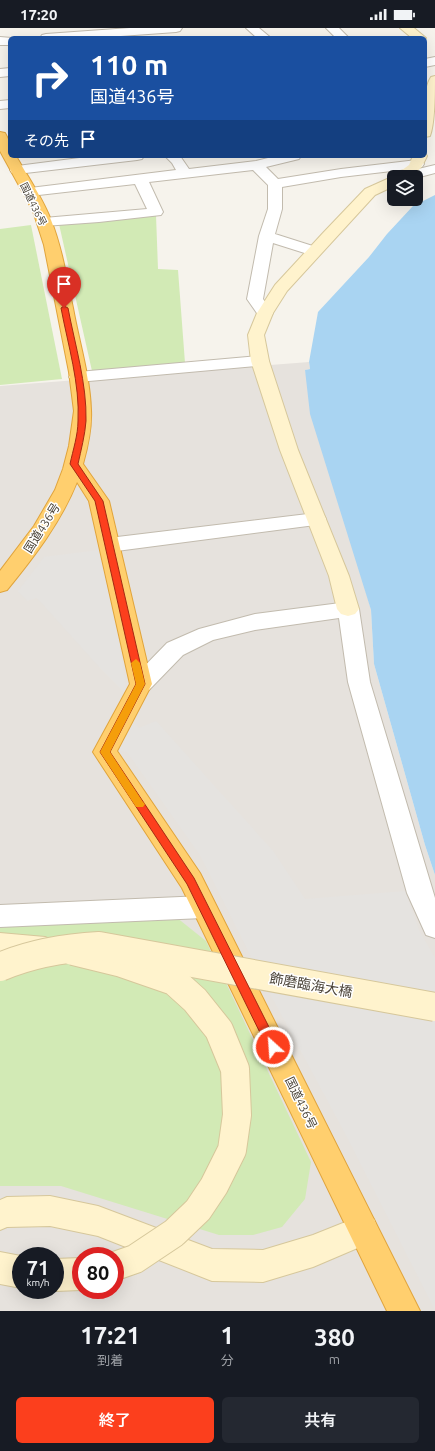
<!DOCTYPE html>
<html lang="ja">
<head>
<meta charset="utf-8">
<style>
	:root { --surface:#171b24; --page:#242831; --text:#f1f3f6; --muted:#9ea1a6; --accent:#fc3f1d }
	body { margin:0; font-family:Ubuntu,"Noto Sans JP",sans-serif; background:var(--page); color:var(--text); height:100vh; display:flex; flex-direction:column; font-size:15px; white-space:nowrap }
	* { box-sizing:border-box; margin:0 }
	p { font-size:13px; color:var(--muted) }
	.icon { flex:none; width:22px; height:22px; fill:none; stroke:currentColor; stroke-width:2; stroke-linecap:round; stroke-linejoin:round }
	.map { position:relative; height:1283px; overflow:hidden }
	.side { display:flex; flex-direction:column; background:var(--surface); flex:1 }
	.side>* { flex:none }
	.top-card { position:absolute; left:8px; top:8px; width:419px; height:122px; border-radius:6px; box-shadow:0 4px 16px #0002; background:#1a4fa0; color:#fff; overflow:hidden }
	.buttons { position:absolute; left:387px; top:142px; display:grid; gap:8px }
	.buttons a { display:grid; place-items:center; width:36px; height:36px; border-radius:6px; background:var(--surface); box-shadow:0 4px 16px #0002; font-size:20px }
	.speed { position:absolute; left:12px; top:1219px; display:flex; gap:8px; font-size:20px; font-weight:700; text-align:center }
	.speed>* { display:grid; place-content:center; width:52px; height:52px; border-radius:50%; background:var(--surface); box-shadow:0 4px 16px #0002; line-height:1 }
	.speed small { font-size:10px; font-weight:400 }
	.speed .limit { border:6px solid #d22; background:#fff; color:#111 }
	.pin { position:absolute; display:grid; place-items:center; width:34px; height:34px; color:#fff; margin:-41px -17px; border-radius:50% 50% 50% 0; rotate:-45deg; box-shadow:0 0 4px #0007 }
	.pin .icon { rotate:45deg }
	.me { position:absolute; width:44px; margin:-22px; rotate:334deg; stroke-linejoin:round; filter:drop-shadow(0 0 3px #0008) }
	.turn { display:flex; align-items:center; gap:14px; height:84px; padding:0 16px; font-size:18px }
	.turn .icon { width:52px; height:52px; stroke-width:2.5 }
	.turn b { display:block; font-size:28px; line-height:34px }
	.then { display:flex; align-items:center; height:38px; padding:0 16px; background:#0003; gap:8px; font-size:15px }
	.eta { display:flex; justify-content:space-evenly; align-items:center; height:68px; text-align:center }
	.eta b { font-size:24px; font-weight:600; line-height:28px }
	.primary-button { display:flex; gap:8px; margin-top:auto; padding:8px 16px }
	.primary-button a { flex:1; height:46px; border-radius:6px; background:var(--accent); color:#fff; font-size:16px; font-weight:600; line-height:46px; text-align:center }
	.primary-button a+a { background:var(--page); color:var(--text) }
	.status { display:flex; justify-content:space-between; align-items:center; height:28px; padding:0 20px; background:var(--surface); direction:ltr }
	.status svg { height:11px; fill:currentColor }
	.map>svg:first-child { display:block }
	.industrial { fill:#e6e2dd; fill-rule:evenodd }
	.green { fill:#d2eab5 }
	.parking { fill:#e5e3e0 }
	.water { fill:#a9d4f2 }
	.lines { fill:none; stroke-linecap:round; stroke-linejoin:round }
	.street-casing { stroke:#c2bbae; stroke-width:2 }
	.secondary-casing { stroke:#d6c79b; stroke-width:2 }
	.highway-casing { stroke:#e0a43c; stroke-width:2 }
	.street { fill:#fff; fill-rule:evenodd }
	.secondary { fill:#fff3cd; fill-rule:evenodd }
	.highway { fill:#ffcf6e; fill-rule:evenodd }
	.secondary-bridge-casing { stroke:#d6c79b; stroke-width:30; stroke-linecap:butt }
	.secondary-bridge { stroke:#fff3cd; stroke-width:28 }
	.route { fill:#fc3f1d; stroke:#a42913 }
	.slow { fill:#f59e0b }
	.labels { text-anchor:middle; stroke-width:3; stroke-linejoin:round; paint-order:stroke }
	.far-street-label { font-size:10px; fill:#4b4439; stroke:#fff }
	.street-label { font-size:12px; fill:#4b4439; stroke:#fff }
	.near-street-label { font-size:14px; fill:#4b4439; stroke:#fff }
</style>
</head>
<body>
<div class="status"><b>17:20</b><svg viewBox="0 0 49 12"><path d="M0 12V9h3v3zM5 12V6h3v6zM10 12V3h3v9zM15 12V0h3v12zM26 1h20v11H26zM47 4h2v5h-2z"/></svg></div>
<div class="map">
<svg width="435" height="1283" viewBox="0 0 435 1283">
	<rect width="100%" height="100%" fill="#f6f3ec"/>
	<path class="industrial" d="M309,334L310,341L305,342L371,582L374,636L425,817L435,847V1283H0V358ZM21,1228H55V1262H21ZM81,1228H115V1262H81Z"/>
	<g class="green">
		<path d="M156,187L158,241L178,242L185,335L92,343L59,196Z"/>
		<path d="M31,197L62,351L0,357V201Z"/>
		<path d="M176,889L206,913L311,1134L305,1171L282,1199L253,1207H219L61,1158H0V896Z"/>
	</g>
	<g class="parking">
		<path d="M100,522L116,593L127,667L99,639L37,570L27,573L18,563L44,529Z"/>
		<path d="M156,693L273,823L305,871L405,863L419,902L435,930V1282L347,1109L267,960L200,827L127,724L116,722L132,694L139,700Z"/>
	</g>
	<path class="water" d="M435,167V847L425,817L374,636L371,582L310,386L305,342L310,341L309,334L318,284L369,229L387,206L413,178Z"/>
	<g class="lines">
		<g class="street-casing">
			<g id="street">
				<path d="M130,0H182L180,3L176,4L93,10H40L42,7L46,6Z"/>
				<path d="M246,0H259L271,10H257Z"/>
				<path d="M326,0H339L349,10H336Z"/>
				<path d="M0,9L12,10H10V17H0Z"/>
				<path d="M435,29V37L425,39V31Z"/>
				<path d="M10,40V48L0,49V41Z"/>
				<path d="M10,72V80L0,81V73Z"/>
				<path d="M95,128H144L142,131L137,132L17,146L12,145L10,142L12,139L17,138Z"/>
				<path d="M165,128H180L189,141L256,133L276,128H301L299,131L266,139L278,151L341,141L417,132L422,133L424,136L422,139L417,140L341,149L282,159V181L275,206L319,220L322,223L319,226L314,228L273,215L263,271L273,285L271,288L265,290L259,288L247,271L259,208L268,181V157L253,142L149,154L163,184L161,187L99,194L44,198L39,197L37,194L39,191L44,190L147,181L135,156L30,168L25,167L23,164L25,161L30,160L176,142L172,135Z"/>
				<path d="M435,137V145L416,150L395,149L397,146Z"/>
				<path d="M260,328L266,329L269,333L266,337L78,354L72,353L69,349L72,345L78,344Z"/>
				<path d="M316,485L323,486L326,491L323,496L109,524L102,522L99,517L102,512L109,510Z"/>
				<path d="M348,574L355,576L359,581L370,654L435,870V910L426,907L407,865L348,654L339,590L255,602L213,612L183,627L149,662L141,664L133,662L130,656L133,650L167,615L199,601L255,586Z"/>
				<path d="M203,868L212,871L216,879L212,887L203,890L0,899V877Z"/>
			</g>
		</g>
		<g class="secondary-casing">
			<g id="secondary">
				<path d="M400,0H414L426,10L425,11V10H412Z"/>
				<path d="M435,48C435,64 435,95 430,108L425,109C425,93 422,62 431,49Z"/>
				<path d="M425,125L427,128C419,146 414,149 394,149V158L375,167L287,263L273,285L264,307L269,333L298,422L349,548L359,581L355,586L348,588L341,586L337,581L329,548L280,422L251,333L248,307L257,285L275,257L323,205L365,161L394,148L409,137L413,128H425Z"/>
				<path d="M0,905L45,909L54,913L58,921L54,929L45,933L0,929Z"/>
				<path d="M50,1168L98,1178L212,1221L263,1222L313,1207L363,1187L374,1191L378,1202L374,1213L313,1239L263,1254L212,1253L98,1208L50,1198L7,1199L0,1202V1172L7,1169Z"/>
				<path d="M0,1224L21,1228V1260L0,1256Z"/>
				<path d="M81,1230V1262L55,1263L53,1262H55V1231Z"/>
			</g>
		</g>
		<g class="highway-casing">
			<path id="highway" d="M0,104L5,105C10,113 10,119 10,128H16C28,149 42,169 51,192C62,220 67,251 73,280C79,314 90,348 91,382C92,400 88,418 83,436L109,473L152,656L117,723L200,845L420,1283H387L182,860L93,724L130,656L89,473L77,454C61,494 34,529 7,562L0,564V543L34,498L55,462L63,441L69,418L74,383L69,344L44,217L33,183L0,123Z"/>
		</g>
		<use href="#street" class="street"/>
		<use href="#secondary" class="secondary"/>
		<use href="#highway" class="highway"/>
		<g class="secondary-bridge-casing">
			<g id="secondary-bridge">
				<path d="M73,923L122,935L174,953L195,972L219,1002L235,1041L237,1087L232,1122L214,1158L198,1182L174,1205L135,1231L115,1238"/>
				<path d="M0,939C32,925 64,920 99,918L435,979"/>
			</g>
		</g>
		<use href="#secondary-bridge" class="secondary-bridge"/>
	</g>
	<path class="route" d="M64,278L68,280C75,317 87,356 86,393C85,407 81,422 78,436L103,473L145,656L110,724L194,850L277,1015L279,1019L277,1023L273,1025L269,1023L187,856L100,724L136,656L95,473L70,436C73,422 78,407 78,393C80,356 68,317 61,280Z"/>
	<path class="slow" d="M136,631L140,635L145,656L110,724L143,774L145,776L143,779H136L100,724L136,656L131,635Z"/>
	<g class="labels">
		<g class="far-street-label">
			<text transform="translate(34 176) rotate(64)" y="4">国道436号</text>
		</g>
		<g class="street-label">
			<text transform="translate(42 500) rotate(-58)" y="4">国道436号</text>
			<text transform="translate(301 1075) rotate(64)" y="4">国道436号</text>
		</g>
		<g class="near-street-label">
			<text transform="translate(311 957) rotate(10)" y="5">飾磨臨海大橋</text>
		</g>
	</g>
</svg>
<div class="buttons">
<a><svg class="icon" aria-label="layers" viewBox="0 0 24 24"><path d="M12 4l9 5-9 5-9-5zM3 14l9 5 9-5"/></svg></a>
</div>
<div class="speed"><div>71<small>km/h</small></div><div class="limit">80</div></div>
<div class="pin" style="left:64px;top:280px;background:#d93025"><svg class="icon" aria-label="arrive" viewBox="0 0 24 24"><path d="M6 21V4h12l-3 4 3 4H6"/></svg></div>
<svg class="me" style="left:273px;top:1019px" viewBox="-20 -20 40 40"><circle r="17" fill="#fc3f1d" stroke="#fff" stroke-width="3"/><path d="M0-11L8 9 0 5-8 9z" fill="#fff"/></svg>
<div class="top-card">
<div class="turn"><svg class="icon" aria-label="right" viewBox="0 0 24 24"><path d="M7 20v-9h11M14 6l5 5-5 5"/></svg><div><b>110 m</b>国道436号</div></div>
<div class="then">その先<svg class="icon" aria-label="arrive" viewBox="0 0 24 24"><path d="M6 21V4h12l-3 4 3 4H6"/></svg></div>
</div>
</div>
<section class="side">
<div class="eta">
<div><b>17:21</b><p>到着</p></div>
<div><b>1</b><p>分</p></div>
<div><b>380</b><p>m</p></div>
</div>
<div class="primary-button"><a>終了</a><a>共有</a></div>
</section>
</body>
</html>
